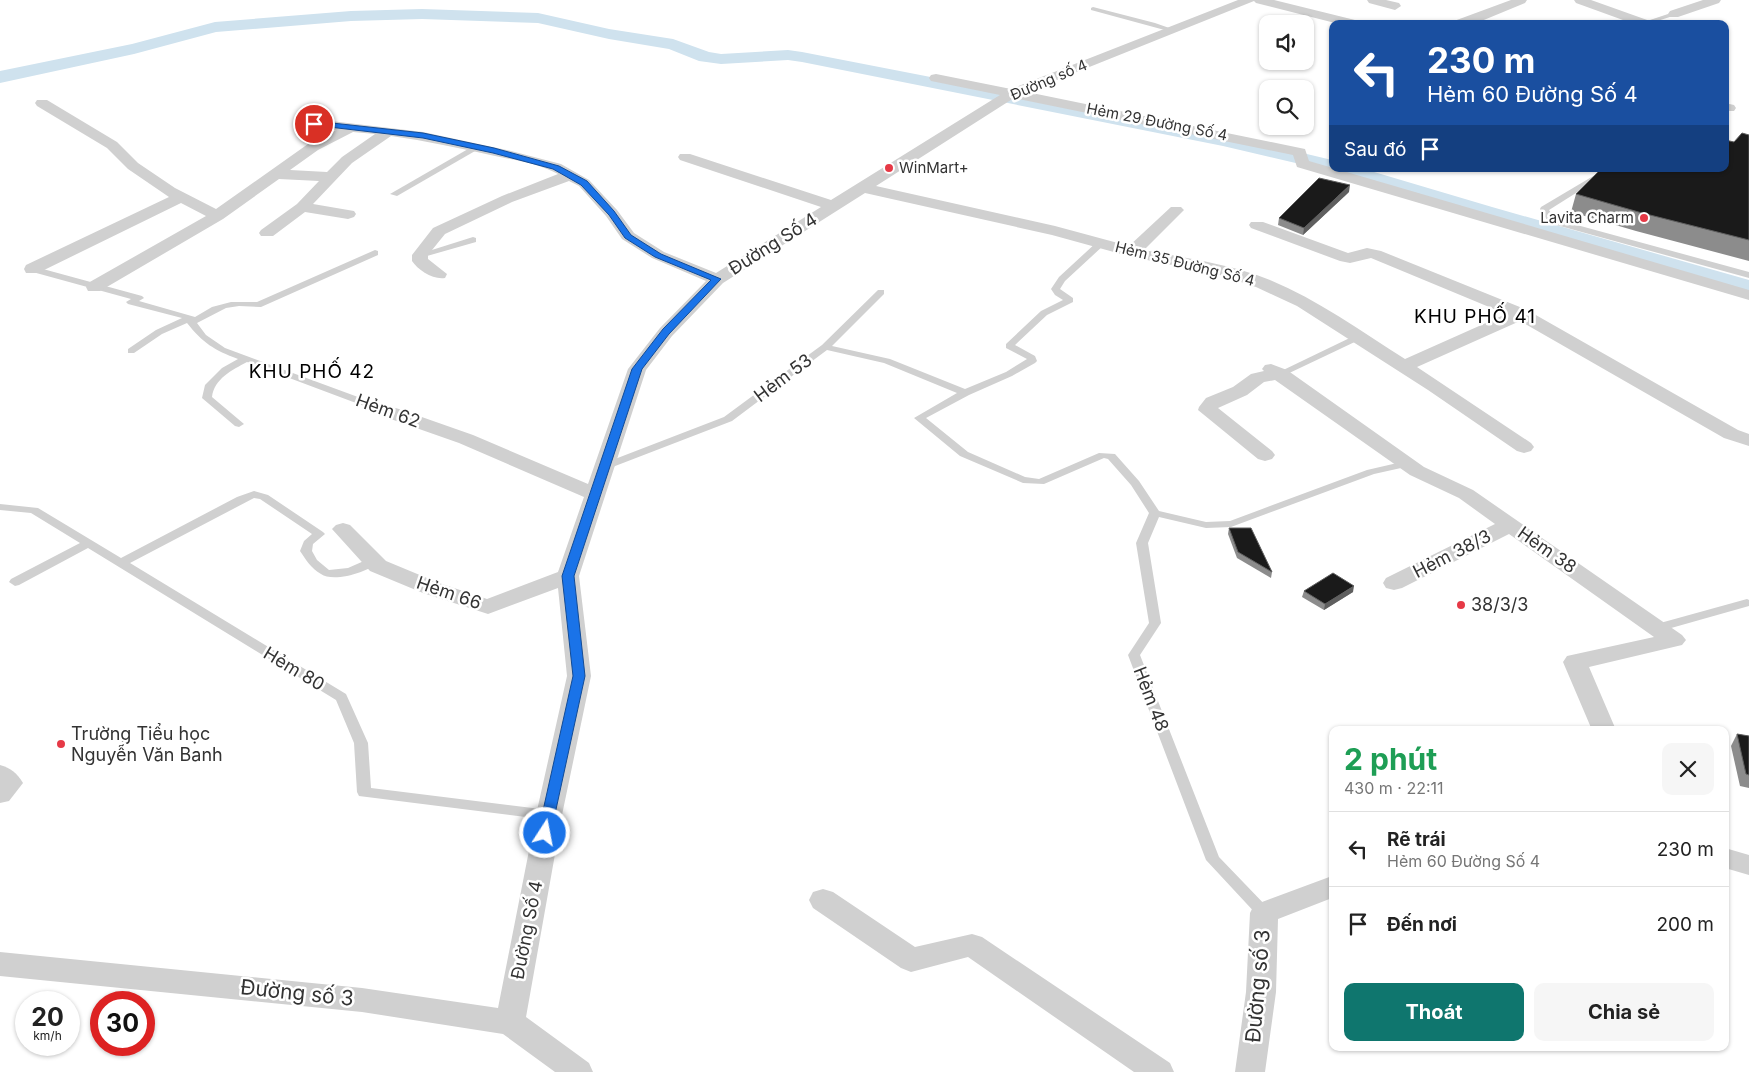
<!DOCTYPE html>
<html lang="vi">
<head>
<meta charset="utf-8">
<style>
	:root { --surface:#fff; --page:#f6f6f6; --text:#222; --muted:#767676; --line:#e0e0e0; --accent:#0f766e }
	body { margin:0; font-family:Inter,sans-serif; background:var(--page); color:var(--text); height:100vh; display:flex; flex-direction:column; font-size:19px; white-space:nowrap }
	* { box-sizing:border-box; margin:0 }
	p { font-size:16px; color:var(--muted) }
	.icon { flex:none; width:28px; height:28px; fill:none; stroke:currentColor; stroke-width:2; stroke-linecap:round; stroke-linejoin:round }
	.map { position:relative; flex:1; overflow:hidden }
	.sheet { position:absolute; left:1329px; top:726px; width:400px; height:325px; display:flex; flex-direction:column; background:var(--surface); border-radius:10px; box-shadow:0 1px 4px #0004 }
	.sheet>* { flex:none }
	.guide { position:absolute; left:1329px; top:20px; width:400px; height:152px; border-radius:10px; box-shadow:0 1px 4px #0004; background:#1a4fa0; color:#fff; overflow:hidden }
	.fabs { position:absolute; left:1259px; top:15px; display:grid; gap:10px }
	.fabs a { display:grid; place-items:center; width:55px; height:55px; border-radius:10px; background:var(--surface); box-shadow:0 1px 4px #0004; font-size:25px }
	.speed { position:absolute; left:15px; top:991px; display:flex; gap:10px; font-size:25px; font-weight:700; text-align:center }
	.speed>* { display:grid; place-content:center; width:65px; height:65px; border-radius:50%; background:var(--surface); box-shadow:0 1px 4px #0004; line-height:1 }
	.speed small { font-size:12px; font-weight:400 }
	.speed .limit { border:8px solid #d22; background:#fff; color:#111 }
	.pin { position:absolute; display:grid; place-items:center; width:42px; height:42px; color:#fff; margin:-21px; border:2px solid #fff; border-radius:50%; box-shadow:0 1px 5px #0007 }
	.me { position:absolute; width:55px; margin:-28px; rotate:11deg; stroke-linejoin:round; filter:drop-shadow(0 0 4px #0008) }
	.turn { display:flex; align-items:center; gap:18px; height:105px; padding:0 15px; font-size:22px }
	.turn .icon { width:65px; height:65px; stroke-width:2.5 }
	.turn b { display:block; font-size:35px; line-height:42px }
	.then { display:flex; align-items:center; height:48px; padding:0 15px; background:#0003; gap:10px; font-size:19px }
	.round { display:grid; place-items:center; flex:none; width:52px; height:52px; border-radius:10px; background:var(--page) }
	.headline { display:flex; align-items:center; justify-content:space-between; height:85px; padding:0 15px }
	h1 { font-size:30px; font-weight:700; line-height:38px; color:#1e9e55 }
	.action { display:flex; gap:10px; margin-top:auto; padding:10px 15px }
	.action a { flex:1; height:58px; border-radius:10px; background:var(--accent); color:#fff; font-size:20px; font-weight:700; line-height:58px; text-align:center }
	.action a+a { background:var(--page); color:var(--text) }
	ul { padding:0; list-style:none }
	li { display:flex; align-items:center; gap:15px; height:75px; padding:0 15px; border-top:1px solid var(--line) }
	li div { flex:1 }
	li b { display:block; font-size:19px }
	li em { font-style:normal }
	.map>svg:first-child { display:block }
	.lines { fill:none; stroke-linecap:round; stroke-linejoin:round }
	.canal { fill:#cfe2ee; fill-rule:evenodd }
	.lane { fill:#d0d0d0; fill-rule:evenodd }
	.street { fill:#d0d0d0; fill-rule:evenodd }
	.wall { fill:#8c8c8c }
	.shaded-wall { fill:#5f5f5f }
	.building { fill:#1a1a1a; stroke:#5f5f5f }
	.route { fill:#1a73e8; stroke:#114b97 }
	.poi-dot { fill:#e63946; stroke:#fff; stroke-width:2 }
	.labels { text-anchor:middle; stroke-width:5; stroke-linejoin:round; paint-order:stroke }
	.far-street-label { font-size:15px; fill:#333; stroke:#fff }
	.far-poi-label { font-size:15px; fill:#333; stroke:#fff; text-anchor:start }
	.street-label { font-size:18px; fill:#333; stroke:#fff }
	.poi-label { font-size:18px; fill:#333; stroke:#fff; text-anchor:start }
	.neighbourhood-label { font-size:19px; letter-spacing:1px; fill:#000; stroke:#fff }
	.near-street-label { font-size:21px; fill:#333; stroke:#fff }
</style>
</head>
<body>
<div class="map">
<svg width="1749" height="1072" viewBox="0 0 1749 1072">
	<rect width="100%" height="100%" fill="#fff"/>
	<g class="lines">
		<path class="canal" d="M422,9L538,13L609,29L673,39L709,52L721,54L788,50L802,52L1223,134L1332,160V169H1364L1492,207L1749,280V294L1476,217L1334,172L1223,146L802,62L788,60L721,64L699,61L669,49L609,39L538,23L422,19L351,21L216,32L134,54L0,83V71L132,44L215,22L351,11Z"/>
		<g class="lane">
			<path d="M1093,7L1155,23L1175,30L1172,32L1091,10V8Z"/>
			<path d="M1674,12L1676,13V15L1648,24L1641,23Z"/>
			<path d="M475,145L482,147L397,196L390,194Z"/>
			<path d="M1605,169H1614L1549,210L1555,219L1749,272V278L1549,223L1540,209L1541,207Z"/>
			<path d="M473,237L476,238V242L420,258L416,255Z"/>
			<path d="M1101,240L1105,243L1104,245L1065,281L1060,289L1073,298V302L1047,315L1015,345L1035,356L1037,361L1035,363L1012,376L969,395L926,418L968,452L1025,477L1039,479L1099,453L1115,454L1139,481L1159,511L1206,522L1230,521L1367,470L1406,461L1411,464L1410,466L1374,474L1231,527L1206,528L1159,517L1148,543L1161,623L1140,655L1219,857L1269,909L1271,913L1269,917L1264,919L1259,917L1206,860L1128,655L1149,623L1136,543L1149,513L1131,485L1108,459L1104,458L1044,484L1023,483L960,456L914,418L957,393L884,363L827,350L732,421L610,468H602L601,466L602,464L724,417L822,345L878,290H884V294L832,346L890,359L965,389L1006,372L1027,359L1006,348V344L1041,311L1063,300L1055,295L1051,289L1059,277L1098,241Z"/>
			<path d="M375,250L378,251V255L261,307L239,306L226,308L197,323L206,335L225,348L396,411L397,413L396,415H388L247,362C232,370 214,379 212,397L244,424L239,427L235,426L202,398L205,385L222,368L238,359C214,350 203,343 187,323L162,334L134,353H128V349L156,330L182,318L128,304L126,302L131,299L29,271L28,269L32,266L142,296L144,298L139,301L195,317L212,307L231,302H257Z"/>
			<path d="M1358,334L1361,335V339L1283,376L1280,377L1275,374Z"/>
			<path d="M254,491L268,495L323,532L325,534L313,544L312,551L317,560L329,570L348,568L373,557L379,561C370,572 333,583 321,574C311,568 306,560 300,551L304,541L312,534L260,499L254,498L130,563L346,694L368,743L371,788L549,810L554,811L556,815L554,819L549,820L359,796L357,792L354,743L336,700L88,548L19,585L15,586L9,582L11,579L80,543L31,513L0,510V504L38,508L121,558L237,497Z"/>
			<path d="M1747,599L1749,600V606L1657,632L1651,628L1653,625Z"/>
		</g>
		<g class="street">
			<path d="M1238,0H1274L1359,21L1361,24H1339L1256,3L1254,1L1027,92L1305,149L1309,161L1749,290V300L1297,167L1293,155L1014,98L876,186L1055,226L1129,246L1171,207H1181L1184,210L1144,250C1186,258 1230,264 1270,280C1318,300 1361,331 1405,359L1506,314L1371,258L1350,263L1340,261L1251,228L1249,225L1251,222H1263L1348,253L1367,248L1381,251L1527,310L1738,430L1749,434V446L1724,438L1520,321L1417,367L1531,443L1534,447L1531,451L1524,453L1517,451L1428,390L1297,306L1256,287L1217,274L1132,257L1052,235L865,193L723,283L672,336L646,370L579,576L591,676L562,815L526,1017L589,1063L593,1072H555L503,1034L362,1012L0,976V952L362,988L498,1008L536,815L567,676L558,588L488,614L423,593L370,571L332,529L336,525L343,523L350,525L386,561L439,583L487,599L558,572L584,497L459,443L385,417L382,413L385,409L392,407L399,409L473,435L588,484L628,369L660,328L706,281L652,258L622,239L606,216L579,186L569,181L512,202L445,234L428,255V259L447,274L445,278C433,280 418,270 412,261V255L433,228L502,196L558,174C540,164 515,160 495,156C460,148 426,141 391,136L352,163L313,204L354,211L356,214L354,217L348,219L305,212L273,236H261L259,233L261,230L297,204L319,181L279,179L223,219L100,291H88L86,287L88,283L206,216L181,203L38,273H26L24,269L26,265L169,197L128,169L107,148L37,106L35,103L37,100H47L117,142L138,163L175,188L216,209L308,144L336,130L309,126L307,123L314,119L423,132L511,151L561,164L589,180L617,210L634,233L664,252L716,273L821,207L680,160L678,157L680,154H690L831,200L1000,95L931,81L929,78L931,75L936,74L1011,89ZM353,132L375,134L342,157L327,172L290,170L318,150Z"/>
			<path d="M1367,0H1386L1399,3L1401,6L1395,10L1369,3Z"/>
			<path d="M1511,0H1527L1525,3L1479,22L1472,24H1452L1454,21Z"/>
			<path d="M1574,0H1591L1650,21L1652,24H1634L1576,3Z"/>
			<path d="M1703,0H1721L1719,3L1678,17H1670L1668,14L1670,11Z"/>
			<path d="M1725,103L1734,105L1736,108L1734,111H1725Z"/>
			<path d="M1271,364L1287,370L1424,467L1473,490L1682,635L1686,640L1682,645L1589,667L1616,730H1592L1563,662L1567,656L1654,637L1509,534L1402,588L1394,590L1386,588L1383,583L1386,578L1495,524L1459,498L1410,475L1275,380L1264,382L1247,395L1218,408L1272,451L1275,455L1272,459L1265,461L1258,459L1198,410L1199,407L1206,398L1233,387L1251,374L1264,371L1262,369L1265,365Z"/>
			<path d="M0,765C11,768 17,773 23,783L9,801L0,803Z"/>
			<path d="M1725,848L1749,855V875L1725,868Z"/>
			<path d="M1332,876V898L1278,919L1276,992L1265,1072H1235L1246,992L1250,913L1254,905Z"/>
			<path d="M823,889L833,892L915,947L972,934L982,937L1170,1063L1174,1072H1134L968,957L911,972L901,968L813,908L809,900L813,892Z"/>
		</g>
	</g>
	<g class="wall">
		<path d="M1749,135V261L1636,231L1571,212L1576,194L1734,142Z"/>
		<path d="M1349,192L1303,235L1278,225L1279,218Z"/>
		<path d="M1229,528L1272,572L1271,578L1237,558L1228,534Z"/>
		<path d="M1304,591L1353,592L1324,610L1302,597Z"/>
		<path d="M1737,734L1749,736V788L1740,786L1731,746Z"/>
	</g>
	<g class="shaded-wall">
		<path d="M1350,185L1349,192L1303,235L1304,228Z"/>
		<path d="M1354,586L1353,592L1324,610L1325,604Z"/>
	</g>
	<g class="building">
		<path d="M1742,133L1749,135V240L1642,213L1576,194L1601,169H1725V140L1734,142Z"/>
		<path d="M1319,178L1350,185L1304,228L1279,218Z"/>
		<path d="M1229,528H1251L1272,572L1238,552Z"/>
		<path d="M1333,573L1354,586L1325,604L1304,591Z"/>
		<path d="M1737,734L1749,736V775L1746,774Z"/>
	</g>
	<path class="route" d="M314,121L423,133L494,148L559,166L587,181L614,211L631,235L661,254L721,279L669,334L642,369L574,576L585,676L550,837L545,839L540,837L538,833L573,676L562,576L632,369L663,329L711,280L655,257L625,238L609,215L581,185L553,169L493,153L423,138L312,125V122Z"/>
	<g class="poi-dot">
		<circle cx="889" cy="168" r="5"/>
		<circle cx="1644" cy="218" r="5"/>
		<circle cx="1461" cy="605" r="5"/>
		<circle cx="61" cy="744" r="5"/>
	</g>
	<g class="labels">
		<g class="far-street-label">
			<text transform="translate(1049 80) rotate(-23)" y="5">Đường số 4</text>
			<text transform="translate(1157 122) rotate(11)" y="5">Hẻm 29 Đường Số 4</text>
			<text transform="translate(1185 264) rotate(14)" y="5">Hẻm 35 Đường Số 4</text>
		</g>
		<g class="far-poi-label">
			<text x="899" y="173">WinMart+</text>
			<text x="1634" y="223" text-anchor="end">Lavita Charm</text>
		</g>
		<g class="street-label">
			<text transform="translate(773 244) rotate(-32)" y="6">Đường Số 4</text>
			<text transform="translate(783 378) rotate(-37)" y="6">Hẻm 53</text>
			<text transform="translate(388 411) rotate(20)" y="6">Hẻm 62</text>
			<text transform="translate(1547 550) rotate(35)" y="6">Hẻm 38</text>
			<text transform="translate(1452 554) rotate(-27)" y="6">Hẻm 38/3</text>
			<text transform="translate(449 593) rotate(19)" y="6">Hẻm 66</text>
			<text transform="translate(294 669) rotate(31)" y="6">Hẻm 80</text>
			<text transform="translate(1151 699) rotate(69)" y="6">Hẻm 48</text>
			<text transform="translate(527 930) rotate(-79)" y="6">Đường Số 4</text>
		</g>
		<g class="poi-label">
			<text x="1471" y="611">38/3/3</text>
			<text x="71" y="740">Trường Tiểu học<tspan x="71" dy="21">Nguyễn Văn Banh</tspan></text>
		</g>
		<g class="neighbourhood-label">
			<text x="1475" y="323">KHU PHỐ 41</text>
			<text x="312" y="378">KHU PHỐ 42</text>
		</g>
		<g class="near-street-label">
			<text transform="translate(1258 986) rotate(-85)" y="7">Đường số 3</text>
			<text transform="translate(297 993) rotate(6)" y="7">Đường số 3</text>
		</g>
	</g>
</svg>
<div class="fabs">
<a><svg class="icon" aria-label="sound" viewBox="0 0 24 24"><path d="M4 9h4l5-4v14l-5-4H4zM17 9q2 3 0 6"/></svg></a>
<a><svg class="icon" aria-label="search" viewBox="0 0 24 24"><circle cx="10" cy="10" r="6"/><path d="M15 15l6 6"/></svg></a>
</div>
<div class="speed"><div>20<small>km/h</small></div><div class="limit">30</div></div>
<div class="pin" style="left:314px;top:124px;background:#d93025"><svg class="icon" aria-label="arrive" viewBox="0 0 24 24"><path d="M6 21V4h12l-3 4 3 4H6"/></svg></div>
<svg class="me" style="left:545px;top:833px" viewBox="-20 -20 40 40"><circle r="17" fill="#1a73e8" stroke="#fff" stroke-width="3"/><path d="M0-11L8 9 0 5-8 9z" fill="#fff"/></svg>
<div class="guide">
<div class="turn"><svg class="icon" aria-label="left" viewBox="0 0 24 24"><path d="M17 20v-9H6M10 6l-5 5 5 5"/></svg><div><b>230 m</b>Hẻm 60 Đường Số 4</div></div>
<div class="then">Sau đó<svg class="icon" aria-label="arrive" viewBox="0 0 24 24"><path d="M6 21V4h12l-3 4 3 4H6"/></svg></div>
</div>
<section class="sheet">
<div class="headline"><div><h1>2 phút</h1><p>430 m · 22:11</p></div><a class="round"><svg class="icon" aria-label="close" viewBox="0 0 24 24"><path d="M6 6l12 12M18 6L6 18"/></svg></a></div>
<ul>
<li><svg class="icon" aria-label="left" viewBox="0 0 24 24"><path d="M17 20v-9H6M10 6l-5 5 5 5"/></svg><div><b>Rẽ trái</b><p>Hẻm 60 Đường Số 4</p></div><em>230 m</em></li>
<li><svg class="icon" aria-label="arrive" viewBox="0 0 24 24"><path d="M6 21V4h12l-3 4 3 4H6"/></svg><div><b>Đến nơi</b></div><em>200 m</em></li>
</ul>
<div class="action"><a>Thoát</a><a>Chia sẻ</a></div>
</section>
</div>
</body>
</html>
